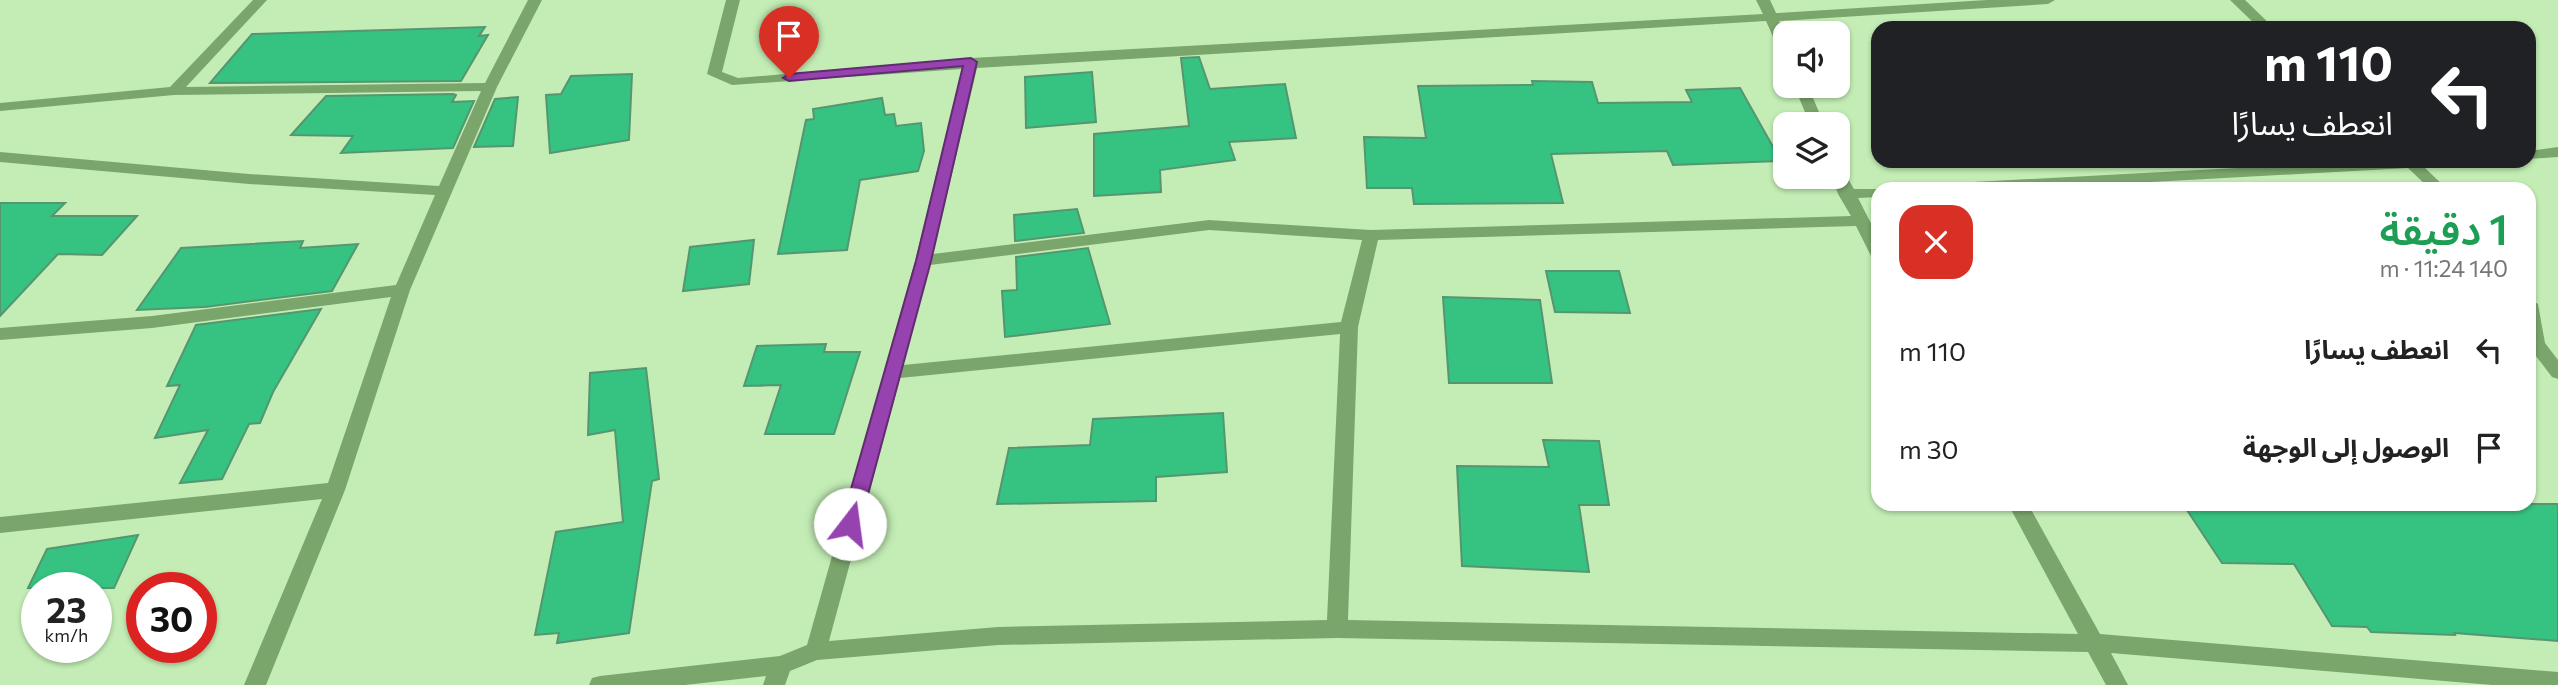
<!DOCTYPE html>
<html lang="ar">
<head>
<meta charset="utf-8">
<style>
	:root { --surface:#fff; --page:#f6f6f6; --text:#222; --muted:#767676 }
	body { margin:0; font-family:Commissioner,"Noto Sans Arabic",sans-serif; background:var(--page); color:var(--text); direction:rtl; height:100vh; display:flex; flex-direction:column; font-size:26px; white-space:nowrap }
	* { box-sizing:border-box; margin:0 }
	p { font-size:23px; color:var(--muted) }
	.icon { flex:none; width:38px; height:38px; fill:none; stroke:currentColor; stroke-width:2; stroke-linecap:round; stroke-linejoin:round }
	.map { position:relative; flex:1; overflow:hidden; direction:ltr }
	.panel { position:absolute; left:1871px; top:182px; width:665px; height:329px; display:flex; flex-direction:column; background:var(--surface); border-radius:21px; box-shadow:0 2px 5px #0004; direction:rtl }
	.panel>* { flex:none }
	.hud { position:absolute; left:1871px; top:21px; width:665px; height:147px; border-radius:21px; box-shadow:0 2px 5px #0004; direction:rtl; background:#202124; color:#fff; overflow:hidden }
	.tools { position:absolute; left:1773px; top:21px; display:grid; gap:14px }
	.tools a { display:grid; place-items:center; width:77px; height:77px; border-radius:14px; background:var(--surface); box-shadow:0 2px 5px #0004; font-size:35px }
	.speed { position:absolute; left:21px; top:572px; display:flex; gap:14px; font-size:35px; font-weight:700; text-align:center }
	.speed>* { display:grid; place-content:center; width:91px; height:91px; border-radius:50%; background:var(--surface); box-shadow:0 2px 5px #0004; line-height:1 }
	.speed small { font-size:18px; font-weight:400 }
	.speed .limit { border:10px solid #d22; background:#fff; color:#111 }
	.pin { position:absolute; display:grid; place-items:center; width:60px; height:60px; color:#fff; margin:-72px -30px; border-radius:50% 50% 50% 0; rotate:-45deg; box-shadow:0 0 7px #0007 }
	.pin .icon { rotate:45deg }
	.me { position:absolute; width:77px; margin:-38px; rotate:15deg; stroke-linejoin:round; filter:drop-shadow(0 0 5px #0008) }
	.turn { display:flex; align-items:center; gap:24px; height:147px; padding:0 28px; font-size:32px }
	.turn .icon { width:91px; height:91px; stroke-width:2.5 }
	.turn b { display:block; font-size:49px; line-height:60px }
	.round { display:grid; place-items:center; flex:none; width:74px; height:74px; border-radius:21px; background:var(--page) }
	.head { display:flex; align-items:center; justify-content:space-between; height:119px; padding:0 28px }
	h1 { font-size:42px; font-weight:600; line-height:52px; color:#1e9e55 }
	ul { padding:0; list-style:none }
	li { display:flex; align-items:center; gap:21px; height:98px; padding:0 28px }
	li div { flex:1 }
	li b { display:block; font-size:26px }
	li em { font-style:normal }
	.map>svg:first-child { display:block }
	.building { fill:#36c381; stroke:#559671; stroke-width:2 }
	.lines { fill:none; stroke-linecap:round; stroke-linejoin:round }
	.minor { fill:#7aa66b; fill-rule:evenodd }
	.route { fill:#9642af; stroke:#622b72; stroke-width:2 }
</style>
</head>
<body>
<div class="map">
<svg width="2558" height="685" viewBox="0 0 2558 685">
	<rect width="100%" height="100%" fill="#c3edb5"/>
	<g class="building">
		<path d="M485,27L479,36L488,35L461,81L210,83L252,34Z"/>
		<path d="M1199,57L1210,89L1285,84L1296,138L1229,142L1235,160L1160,170L1161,192L1094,196V134L1189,126L1181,58Z"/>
		<path d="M1092,72L1096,122L1026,128L1025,77Z"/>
		<path d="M632,74L629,140L550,153L546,95L561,94L571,76Z"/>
		<path d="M1532,81L1592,82L1598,103L1692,102L1686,90L1740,88L1781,161L1673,165L1667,151L1551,154L1563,203L1414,204L1412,188H1367L1364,137L1426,138L1418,86L1533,85Z"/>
		<path d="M453,94L456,95L452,102L474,101L453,148L341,153L353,136L291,135L326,96Z"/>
		<path d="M518,97L513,146L474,147L495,99Z"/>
		<path d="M882,98L885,115L894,114L896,126L921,123L924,151L918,171L860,180L847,250L778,254L806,120L814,119L813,109Z"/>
		<path d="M0,203H65L52,216H137L102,255L58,254L0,316Z"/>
		<path d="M1077,209L1084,233L1015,241L1014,215Z"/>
		<path d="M754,240L749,284L683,291L690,247Z"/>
		<path d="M303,241L300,248L358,244L332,291L205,307L137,310L181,248Z"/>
		<path d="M1088,248L1110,324L1005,337L1002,291L1017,290L1016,257Z"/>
		<path d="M1546,271H1619L1630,313L1555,312Z"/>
		<path d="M1443,297L1540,300L1552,383H1449Z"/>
		<path d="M321,309L273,392L260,423L249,424L222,479L180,483L208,430L155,438L180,385L167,386L196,325Z"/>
		<path d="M826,344L824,352H860L834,434H765L781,385L744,386L757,346Z"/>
		<path d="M646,368L659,479L652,481L629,633L557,643L559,633L535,635L556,532L623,522L615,430L588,435L590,373Z"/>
		<path d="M1223,413L1227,472L1156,477V501L997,504L1009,448L1090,445L1093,419Z"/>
		<path d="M1543,440L1599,441L1609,505H1579L1589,572L1462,566L1457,466L1549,467Z"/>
		<path d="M2183,504H2558V641L2454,633L2455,635L2371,632L2367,627L2332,626L2294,564L2222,563Z"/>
		<path d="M138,535L114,588H28L47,549Z"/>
	</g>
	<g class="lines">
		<g class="minor">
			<path d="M253,0H267L186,87L485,83L528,0H542L497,87L410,290L345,490L266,685H244L322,499L0,533V517L328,483L391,297L152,328L0,340V328L152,316L396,285L435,195L249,184L0,162V152L249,174L439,186L481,91L174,95L0,111V103L170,87Z"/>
			<path d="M726,0H740L722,72L738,78L971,58L1763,14L1756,0H1770L1776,13L1987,0H2055L2048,4L1779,21L1785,33V52L1778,48L1766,21L977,68L933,254L1209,220L1371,230L1851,216L1838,194L1832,177H1838V168L1843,170L1854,189H1884H1878V197L1858,198L1878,237V259L1872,258L1856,226L1378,240L1358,327L1348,620L2078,634L2008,504H2028L2100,634L2558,672V685H2492L2111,653L2128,685H2106L2088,652L1337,638L998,645L817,660L790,671L785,685H763L766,676L685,685H589L592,678L600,676L780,656L807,645L915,261L962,69L732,85L707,74ZM1209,230L1362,240L1341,322L903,365L930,265ZM1340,334L1327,620L998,627L829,641L900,378Z"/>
			<path d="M2230,0H2245L2274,28H2259Z"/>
			<path d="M1794,86H1808L1824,124H1810Z"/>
			<path d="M2558,147V157L2529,159V151Z"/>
			<path d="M2367,161H2460L2452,166L2424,167L2447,189H2430L2408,168L2024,189H1928L1936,184Z"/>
			<path d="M2529,298L2538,304L2545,343L2558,360V379L2552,377L2529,347Z"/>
		</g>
	</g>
	<path class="route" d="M971,58L977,62L931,261L860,524L857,529H844L841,524L916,261L963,66L789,81L783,78L789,74Z"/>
</svg>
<div class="tools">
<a><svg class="icon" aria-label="sound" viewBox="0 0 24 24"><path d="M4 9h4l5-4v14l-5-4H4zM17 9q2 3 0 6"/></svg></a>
<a><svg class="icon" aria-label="layers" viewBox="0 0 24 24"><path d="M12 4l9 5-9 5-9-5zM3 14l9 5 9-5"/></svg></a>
</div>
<div class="speed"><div>23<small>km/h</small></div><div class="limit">30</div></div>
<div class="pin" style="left:789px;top:78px;background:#d93025"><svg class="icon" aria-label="arrive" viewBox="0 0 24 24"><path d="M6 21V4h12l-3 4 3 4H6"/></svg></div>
<svg class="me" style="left:850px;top:524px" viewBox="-20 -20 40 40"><circle r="19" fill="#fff"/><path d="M0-13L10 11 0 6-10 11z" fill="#9642af"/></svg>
<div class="hud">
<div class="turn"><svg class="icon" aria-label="left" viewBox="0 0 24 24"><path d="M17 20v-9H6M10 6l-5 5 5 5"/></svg><div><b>110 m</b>انعطف يسارًا</div></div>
</div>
<section class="panel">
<div class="head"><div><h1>1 دقيقة</h1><p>140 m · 11:24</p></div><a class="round" style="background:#d93025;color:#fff"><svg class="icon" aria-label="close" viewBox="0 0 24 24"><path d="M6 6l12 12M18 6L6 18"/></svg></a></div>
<ul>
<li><svg class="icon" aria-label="left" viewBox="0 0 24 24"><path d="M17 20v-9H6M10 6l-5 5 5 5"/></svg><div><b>انعطف يسارًا</b></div><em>110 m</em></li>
<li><svg class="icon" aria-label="arrive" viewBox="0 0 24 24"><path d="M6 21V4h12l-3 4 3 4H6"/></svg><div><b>الوصول إلى الوجهة</b></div><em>30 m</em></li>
</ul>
</section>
</div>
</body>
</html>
